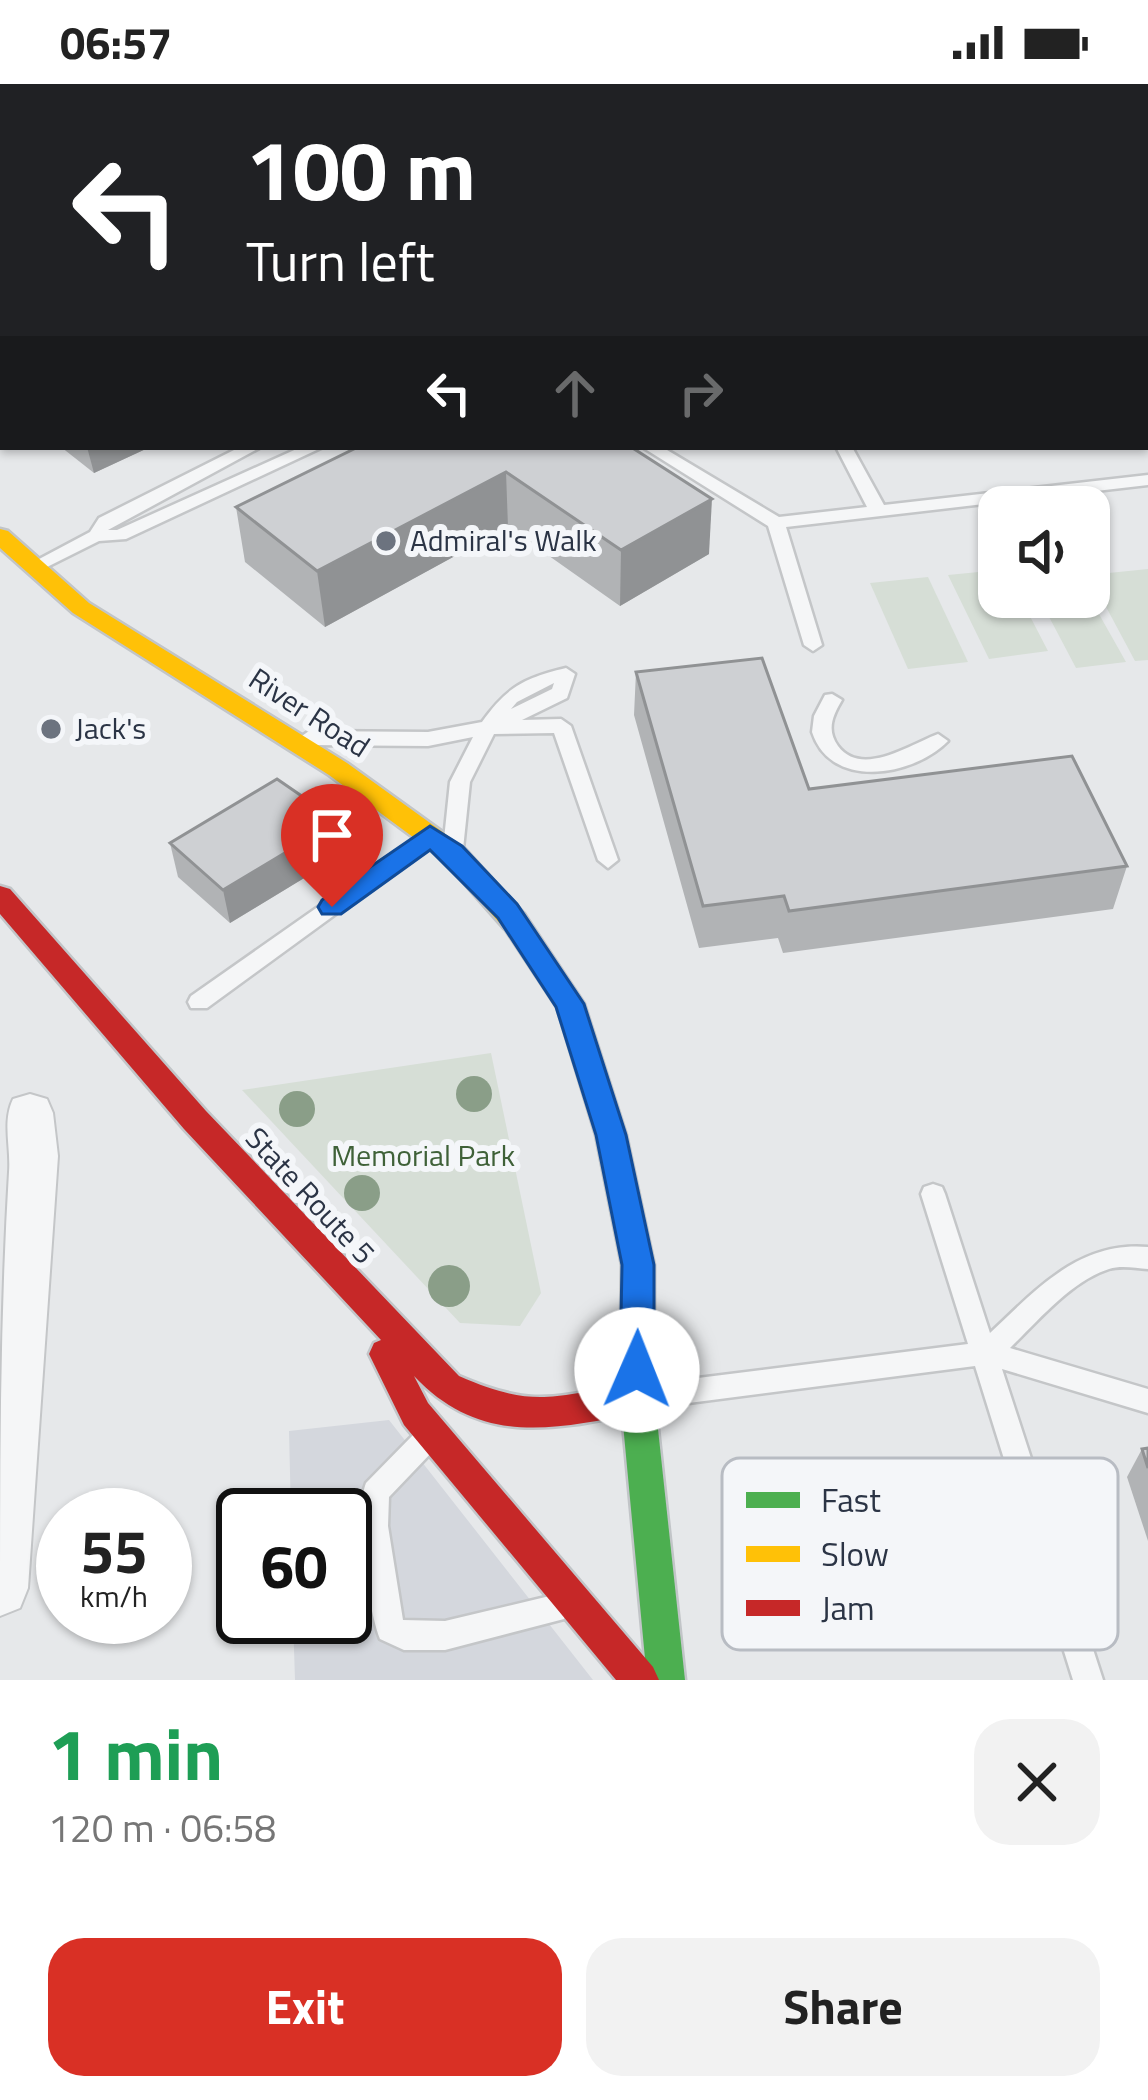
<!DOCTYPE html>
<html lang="en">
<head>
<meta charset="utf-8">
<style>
	:root { --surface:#fff; --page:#f2f2f2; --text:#222; --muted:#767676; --accent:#d93025 }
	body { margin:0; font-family:"Titillium Web",sans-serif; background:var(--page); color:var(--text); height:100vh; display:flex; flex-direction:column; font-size:45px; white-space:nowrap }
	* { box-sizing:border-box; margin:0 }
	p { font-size:39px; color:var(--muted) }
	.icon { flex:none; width:66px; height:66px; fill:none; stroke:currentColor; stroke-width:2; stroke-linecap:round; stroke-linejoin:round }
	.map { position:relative; height:1596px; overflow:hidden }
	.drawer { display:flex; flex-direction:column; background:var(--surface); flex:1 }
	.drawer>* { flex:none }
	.hud { position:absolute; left:0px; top:0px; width:1149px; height:366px; box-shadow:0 3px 9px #0004; background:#202124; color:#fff; overflow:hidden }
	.fabs { position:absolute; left:978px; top:402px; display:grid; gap:24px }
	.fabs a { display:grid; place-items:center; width:132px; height:132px; border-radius:24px; background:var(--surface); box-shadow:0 3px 9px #0004; font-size:60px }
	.speed { position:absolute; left:36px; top:1404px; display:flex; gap:24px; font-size:60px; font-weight:700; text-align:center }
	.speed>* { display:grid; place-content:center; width:156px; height:156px; border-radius:50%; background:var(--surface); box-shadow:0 3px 9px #0004; line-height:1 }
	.speed small { font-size:30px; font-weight:400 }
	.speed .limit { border:6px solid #111; border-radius:18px; background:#fff; color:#111 }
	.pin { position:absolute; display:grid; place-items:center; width:102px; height:102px; color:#fff; margin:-123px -51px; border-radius:50% 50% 50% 0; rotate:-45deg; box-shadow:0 0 12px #0007 }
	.pin .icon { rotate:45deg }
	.me { position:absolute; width:132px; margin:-66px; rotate:1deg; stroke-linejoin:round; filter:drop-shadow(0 0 9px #0008) }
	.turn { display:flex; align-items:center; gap:42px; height:252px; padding:0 48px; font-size:54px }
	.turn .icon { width:156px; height:156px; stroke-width:2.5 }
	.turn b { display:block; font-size:84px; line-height:102px }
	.lanes { display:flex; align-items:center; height:114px; padding:0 48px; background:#0003; justify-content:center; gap:60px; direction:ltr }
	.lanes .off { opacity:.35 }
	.round { display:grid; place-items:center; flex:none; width:126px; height:126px; border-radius:36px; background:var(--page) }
	.summary { display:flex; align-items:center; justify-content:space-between; height:204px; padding:0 48px }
	h1 { font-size:72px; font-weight:700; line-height:90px; color:#1e9e55 }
	.action { display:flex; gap:24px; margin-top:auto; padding:24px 48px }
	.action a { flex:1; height:138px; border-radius:36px; background:var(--accent); color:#fff; font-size:48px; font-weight:700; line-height:138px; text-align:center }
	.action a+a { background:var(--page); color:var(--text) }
	.status { display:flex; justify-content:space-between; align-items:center; height:84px; padding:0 60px; background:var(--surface); direction:ltr }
	.status svg { height:33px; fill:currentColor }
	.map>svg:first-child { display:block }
	.built { fill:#d4d7dd }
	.green { fill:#d6ded6 }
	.water { fill:#b4c4d5 }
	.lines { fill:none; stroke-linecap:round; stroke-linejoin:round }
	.lane-casing { stroke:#c4c6c8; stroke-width:5 }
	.street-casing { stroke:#c4c6c8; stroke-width:4 }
	.fast-casing { stroke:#c2c5c8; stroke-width:5 }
	.slow-casing { stroke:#c2c5c8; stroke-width:5 }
	.jam-casing { stroke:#c2c5c8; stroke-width:5 }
	.lane { fill:#f5f6f7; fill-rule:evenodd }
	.street { fill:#f5f6f7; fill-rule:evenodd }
	.fast { fill:#4caf50; fill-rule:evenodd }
	.slow { fill:#ffc107; fill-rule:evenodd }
	.jam { fill:#c62828; fill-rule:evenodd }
	.tree { fill:#8a9e88 }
	.wall { fill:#b1b3b5 }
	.shaded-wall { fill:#909294 }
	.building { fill:#ced0d3; stroke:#909294; stroke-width:3 }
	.route { fill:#1a73e8; stroke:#114b97; stroke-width:3 }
	.poi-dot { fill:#6c737f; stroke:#f4f6f9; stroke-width:4.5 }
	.labels { text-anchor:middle; stroke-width:12; stroke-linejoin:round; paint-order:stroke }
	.poi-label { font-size:30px; fill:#2b3445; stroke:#f4f6f9; text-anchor:start }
	.street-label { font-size:30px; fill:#2b3445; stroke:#f4f6f9 }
	.park-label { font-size:30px; fill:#3f6138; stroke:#f4f6f9 }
	.key { fill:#f4f6f9; stroke:#b8bcc3; stroke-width:3 }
	.key-label { font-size:33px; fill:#2b3445 }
</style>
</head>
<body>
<div class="status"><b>06:57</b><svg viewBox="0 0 49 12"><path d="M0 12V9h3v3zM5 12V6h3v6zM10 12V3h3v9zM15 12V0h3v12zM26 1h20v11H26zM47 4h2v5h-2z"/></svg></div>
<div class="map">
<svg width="1148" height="1596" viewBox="0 0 1148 1596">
	<rect width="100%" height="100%" fill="#e6e8ea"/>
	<path class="built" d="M389,1336L593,1596H295L293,1533H345V1431H291L289,1347Z"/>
	<g class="green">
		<path d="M0,0H753L757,3H3L0,110Z"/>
		<path d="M1148,485V576L1135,577L1089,491Z"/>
		<path d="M999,486V513H1020L1048,567L989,575L948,491Z"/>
		<path d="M928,493L968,578L908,585L870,499Z"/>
		<path d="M1095,523L1126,578L1076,584L1047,529Z"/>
		<path d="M491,969L541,1209L520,1242L460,1239L242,1006Z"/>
	</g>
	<path class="water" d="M762,0H1148V223L1146,3Z"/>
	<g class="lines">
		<g class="lane-casing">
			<g id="lane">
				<rect x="0" y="132" width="3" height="9"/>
				<path d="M1146,335L1148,336V348L1146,347Z"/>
				<path d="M240,363H261L108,446H117L301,363H323L126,455L99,457L41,486H29L26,482L90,448L99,434Z"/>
				<path d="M642,363H662L779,433L867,423L836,363H852L884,421L1148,391V401L786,443L822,561L813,567L804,561L768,442Z"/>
				<path d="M566,584L575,590L567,614L522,636L561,635L571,642L618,776L608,784L598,776L554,649L494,650L470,698L463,765L453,773L443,765L450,698L473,653L428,662L309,661L299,654L309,647L428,648L482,638C507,603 524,594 566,584ZM554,599L552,605L511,625L517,618Z"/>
				<path d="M832,610L842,616C833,631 826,646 838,662C862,694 911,660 938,650L948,657C914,692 831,707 812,648L814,632L825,611Z"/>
				<path d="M429,745L439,752L436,757L207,924H191L188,918L191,912Z"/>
				<path d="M933,1100L942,1103L945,1110L990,1249C1037,1205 1079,1157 1148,1163V1185C1135,1184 1121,1181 1109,1185C1071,1197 1038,1237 1010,1264L1148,1305V1329L1002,1285L1103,1596H1073L975,1282L650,1324L641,1321L637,1312L641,1303L650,1300L968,1260L921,1110L924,1103Z"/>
				<path d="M423,1346L432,1350L436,1359L432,1368L389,1413L388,1442L403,1536L445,1537L554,1511L564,1515L568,1525L564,1535L445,1566H404L380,1555C368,1525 354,1428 366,1399L414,1350Z"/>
			</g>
		</g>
		<g class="street-casing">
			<path id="street" d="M30,1010L47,1015L53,1029L58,1072L28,1504L20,1524L0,1532C0,1384 0,1235 9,1088C11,1063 2,1038 13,1015Z"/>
		</g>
		<g class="fast-casing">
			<path id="fast" d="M637,1292L649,1297L654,1308L685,1596H647L620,1308L625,1297Z"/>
		</g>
		<g class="slow-casing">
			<path id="slow" d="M0,445L8,447L89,519L347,679L462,762L524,830L528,837L524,844H504L444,776L329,691L73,529L0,464Z"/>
		</g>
		<g class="jam-casing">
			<path id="jam" d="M0,802L10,805L206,1027L459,1292C528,1322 549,1315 620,1301L622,1181L596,1051L557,923L500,837L504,830H524L584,920L626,1051L654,1181V1313L649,1324L637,1329C553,1346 480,1362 414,1292L428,1319L653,1583L659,1596H616L404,1341L369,1270L374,1259L381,1256L184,1045L0,830Z"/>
		</g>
		<use href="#lane" class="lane"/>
		<use href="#street" class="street"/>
		<use href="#fast" class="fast"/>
		<use href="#slow" class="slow"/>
		<use href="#jam" class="jam"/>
	</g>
	<g class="tree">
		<circle cx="474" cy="1010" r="18"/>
		<circle cx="297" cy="1025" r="18"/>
		<circle cx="362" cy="1109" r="18"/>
		<circle cx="449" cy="1202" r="21"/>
	</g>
	<g class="wall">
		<path d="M3,166V316L0,314V167Z"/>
		<path d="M61,363H150L94,389Z"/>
		<path d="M631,363L709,470L620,522L508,443L325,543L245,478L236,423Z"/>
		<path d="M636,588L809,705L1127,782L1113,825L783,869L778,854L699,864L634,631Z"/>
		<path d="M338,737L342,771L230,839L178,793L170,759Z"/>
		<path d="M1148,1364V1457L1127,1393L1142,1365Z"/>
	</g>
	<g class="shaded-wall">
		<path d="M87,363H150L94,389Z"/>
		<path d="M506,388L508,443L325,543L317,487Z"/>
		<path d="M712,415L709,470L620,522L621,466Z"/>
		<path d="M338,737L342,771L230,839L223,806Z"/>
	</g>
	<g class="building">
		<path d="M3,166V290L0,288V167Z"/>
		<path d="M358,363H631L712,415L621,466L506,388L317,487L236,423Z"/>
		<path d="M762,574L809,705L1072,672L1127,782L789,827L784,812L703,822L636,588Z"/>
		<path d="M277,695L338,737L223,806L170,759Z"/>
		<path d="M1148,1364V1384L1142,1365Z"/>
	</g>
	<path class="route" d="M430,742L462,762L517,820L584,920L626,1051L654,1181V1286L649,1297L637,1302L625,1297L620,1286L622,1181L596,1051L556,923L498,834L430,766L341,830H322L318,823L322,816Z"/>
	<g class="poi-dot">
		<circle cx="386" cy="457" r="12"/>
		<circle cx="51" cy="645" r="12"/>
	</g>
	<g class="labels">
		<g class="poi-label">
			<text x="410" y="467">Admiral's Walk</text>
			<text x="75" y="655">Jack's</text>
		</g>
		<g class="street-label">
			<text transform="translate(309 629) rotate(33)" y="10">River Road</text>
			<text transform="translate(310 1112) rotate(47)" y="10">State Route 5</text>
		</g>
		<g class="park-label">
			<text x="423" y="1082">Memorial Park</text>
		</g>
	</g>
	<rect x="722" y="1374" width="396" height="192" rx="18" class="key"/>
	<rect x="746" y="1408" width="54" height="16" fill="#4caf50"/>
	<rect x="746" y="1462" width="54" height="16" fill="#ffc107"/>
	<rect x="746" y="1516" width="54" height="16" fill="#c62828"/>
	<g class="key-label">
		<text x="821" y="1428">Fast</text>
		<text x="821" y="1482">Slow</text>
		<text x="821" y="1536">Jam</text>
	</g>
</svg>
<div class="fabs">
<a><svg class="icon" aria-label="sound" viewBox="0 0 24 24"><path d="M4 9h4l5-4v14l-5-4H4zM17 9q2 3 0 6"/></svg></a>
</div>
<div class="speed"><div>55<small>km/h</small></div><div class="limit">60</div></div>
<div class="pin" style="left:332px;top:823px;background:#d93025"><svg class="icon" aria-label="arrive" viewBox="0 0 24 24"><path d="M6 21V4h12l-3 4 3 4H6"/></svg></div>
<svg class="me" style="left:637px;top:1286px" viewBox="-20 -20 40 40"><circle r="19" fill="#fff"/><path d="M0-13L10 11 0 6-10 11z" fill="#1a73e8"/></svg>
<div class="hud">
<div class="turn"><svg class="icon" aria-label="left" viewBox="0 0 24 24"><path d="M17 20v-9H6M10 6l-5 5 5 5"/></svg><div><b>100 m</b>Turn left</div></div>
<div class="lanes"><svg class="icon" aria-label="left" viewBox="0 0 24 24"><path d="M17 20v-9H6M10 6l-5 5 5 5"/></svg><svg class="icon off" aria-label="ahead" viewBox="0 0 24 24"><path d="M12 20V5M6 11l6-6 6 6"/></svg><svg class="icon off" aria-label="right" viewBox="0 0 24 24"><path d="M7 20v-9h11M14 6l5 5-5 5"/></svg></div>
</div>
</div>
<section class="drawer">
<div class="summary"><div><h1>1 min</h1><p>120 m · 06:58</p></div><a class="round"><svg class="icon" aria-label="close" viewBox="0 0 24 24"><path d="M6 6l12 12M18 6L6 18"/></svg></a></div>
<div class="action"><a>Exit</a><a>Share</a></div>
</section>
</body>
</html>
